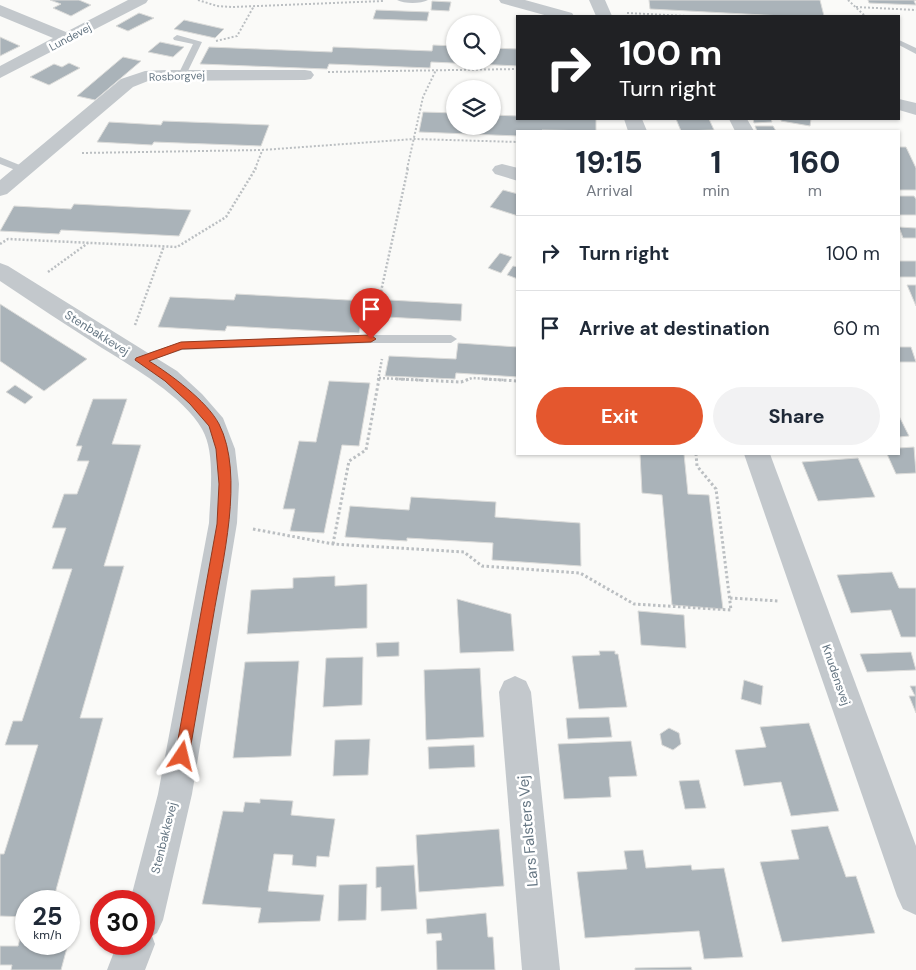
<!DOCTYPE html>
<html lang="en">
<head>
<meta charset="utf-8">
<style>
	:root { --surface:#fff; --page:#f2f2f3; --text:#1f2937; --muted:#747a83; --line:#e0e1e3; --accent:#e4572e }
	body { margin:0; font-family:"DM Sans",sans-serif; background:var(--page); color:var(--text); height:100vh; display:flex; flex-direction:column; font-size:19px; white-space:nowrap }
	* { box-sizing:border-box; margin:0 }
	p { font-size:16px; color:var(--muted) }
	.icon { flex:none; width:28px; height:28px; fill:none; stroke:currentColor; stroke-width:2; stroke-linecap:round; stroke-linejoin:round }
	.map { position:relative; flex:1; overflow:hidden }
	.panel { position:absolute; left:516px; top:130px; width:384px; height:325px; display:flex; flex-direction:column; background:var(--surface); border-radius:0px; box-shadow:0 1px 4px #0004 }
	.panel>* { flex:none }
	.hud { position:absolute; left:516px; top:15px; width:384px; height:105px; border-radius:0px; box-shadow:0 1px 4px #0004; background:#202124; color:#fff; overflow:hidden }
	.buttons { position:absolute; left:446px; top:15px; display:grid; gap:10px }
	.buttons a { display:grid; place-items:center; width:55px; height:55px; border-radius:50%; background:var(--surface); box-shadow:0 1px 4px #0004; font-size:25px }
	.speed { position:absolute; left:15px; top:890px; display:flex; gap:10px; font-size:25px; font-weight:700; text-align:center }
	.speed>* { display:grid; place-content:center; width:65px; height:65px; border-radius:50%; background:var(--surface); box-shadow:0 1px 4px #0004; line-height:1 }
	.speed small { font-size:12px; font-weight:400 }
	.speed .limit { border:8px solid #d22; background:#fff; color:#111 }
	.pin { position:absolute; display:grid; place-items:center; width:42px; height:42px; color:#fff; margin:-51px -21px; border-radius:50% 50% 50% 0; rotate:-45deg; box-shadow:0 0 5px #0007 }
	.pin .icon { rotate:45deg }
	.me { position:absolute; width:55px; margin:-28px; rotate:10deg; stroke-linejoin:round; filter:drop-shadow(0 0 4px #0008) }
	.turn { display:flex; align-items:center; gap:18px; height:105px; padding:0 20px; font-size:22px }
	.turn .icon { width:65px; height:65px; stroke-width:2.5 }
	.turn b { display:block; font-size:35px; line-height:42px }
	.eta { display:flex; justify-content:space-evenly; align-items:center; height:85px; text-align:center }
	.eta b { font-size:30px; font-weight:700; line-height:35px }
	.cta { display:flex; gap:10px; margin-top:auto; padding:10px 20px }
	.cta a { flex:1; height:58px; border-radius:30px; background:var(--accent); color:#fff; font-size:20px; font-weight:700; line-height:58px; text-align:center }
	.cta a+a { background:var(--page); color:var(--text) }
	ul { padding:0; list-style:none }
	li { display:flex; align-items:center; gap:15px; height:75px; padding:0 20px; border-top:1px solid var(--line) }
	li div { flex:1 }
	li b { display:block; font-size:19px }
	li em { font-style:normal }
	.map>svg:first-child { display:block }
	.building { fill:#aab3b9; stroke:#dcdcda }
	.lines { fill:none; stroke-linecap:round; stroke-linejoin:round }
	.path-far2 { stroke:#bbbfc2; stroke-width:2; stroke-dasharray:2 2; stroke-linecap:butt }
	.path-far1 { stroke:#bbbfc2; stroke-width:2.5; stroke-dasharray:2 2; stroke-linecap:butt }
	.path { stroke:#bbbfc2; stroke-width:3; stroke-dasharray:2.5 2.5; stroke-linecap:butt }
	.service { fill:#c3c8cc; fill-rule:evenodd }
	.minor { fill:#c3c8cc; fill-rule:evenodd }
	.route { fill:#e4572e; stroke:#94391e }
	.labels { text-anchor:middle; stroke-width:5; stroke-linejoin:round; paint-order:stroke }
	.far-street-label { font-size:11px; fill:#657683; stroke:#fff }
	.street-label { font-size:12px; fill:#657683; stroke:#fff }
	.near-street-label { font-size:15px; fill:#657683; stroke:#fff }
</style>
</head>
<body>
<div class="map">
<svg width="916" height="970" viewBox="0 0 916 970">
	<rect width="100%" height="100%" fill="#fafaf8"/>
	<g class="building">
		<path d="M50,0H79L91,5L71,16L53,8L61,4Z"/>
		<path d="M649,0H820L824,16H783L650,9Z"/>
		<path d="M868,0H916L914,1L916,5L869,3Z"/>
		<path d="M432,1L451,2L449,11L431,10Z"/>
		<path d="M376,10L429,12L427,21L373,19Z"/>
		<path d="M139,13L154,18L128,31L116,26Z"/>
		<path d="M184,20L224,29L215,38L174,29Z"/>
		<path d="M0,37L20,46L0,56Z"/>
		<path d="M160,42L184,47L173,57L148,52Z"/>
		<path d="M433,45L455,46V61H492V48L518,49V66L431,62L430,68L329,64L327,69L200,64L209,47L332,52L333,47L432,51Z"/>
		<path d="M123,57L141,61L95,100L77,96Z"/>
		<path d="M69,63L80,68L49,85L30,77L54,64L62,67Z"/>
		<path d="M423,112L455,113V126H492V115L518,116V119H596V131L542,130L541,131H518V136L419,132Z"/>
		<path d="M676,119H709L714,130L681,131Z"/>
		<path d="M753,119H771L772,122L754,123Z"/>
		<path d="M781,119H811L810,126L781,121Z"/>
		<path d="M163,121L269,125L261,146L154,142L152,145L97,142L109,122L161,125Z"/>
		<path d="M755,126H773L776,131H757Z"/>
		<path d="M899,147H906L916,168V190H899Z"/>
		<path d="M503,190L518,194V216L490,207Z"/>
		<path d="M899,196H914L916,199V215H899Z"/>
		<path d="M74,204L191,210L179,236L61,230L59,234L0,231L14,206L71,209Z"/>
		<path d="M899,227L916,228V238H903Z"/>
		<path d="M500,253L512,257L501,273L488,268Z"/>
		<rect x="899" y="261" width="17" height="16"/>
		<path d="M513,266L518,267V279L507,275Z"/>
		<path d="M907,285H916V306Z"/>
		<path d="M236,294L366,301L359,333L227,326L225,331L158,327L170,297L234,300Z"/>
		<path d="M389,300L462,304L461,321L386,317Z"/>
		<path d="M0,304L87,359L44,391L0,361Z"/>
		<path d="M458,343L518,347V377L456,373L455,379L385,376L389,356L456,359Z"/>
		<path d="M899,347H911L916,362H899Z"/>
		<path d="M329,381L370,383L359,446L342,445L324,533L290,531L295,509H283L299,441L316,442Z"/>
		<path d="M15,385L33,397L25,404L6,392Z"/>
		<path d="M93,399H127L112,444L141,445L104,566H124L80,718H103L53,901H26V944H68L61,970H11L12,965H0V946H18L26,917L0,916V854H4L38,745H5L13,721H22L72,569H52L66,528H52L64,494H77L89,461H77L82,446H76Z"/>
		<path d="M899,416L909,436L899,437Z"/>
		<path d="M914,447L916,473L896,474L887,454H899V448Z"/>
		<path d="M640,454H684L688,494L709,495L723,609L672,605L662,495L642,493Z"/>
		<path d="M858,458L875,497L818,501L802,462Z"/>
		<path d="M411,497L496,502L495,517L580,523L581,566L492,560L493,543L407,538V541L345,537L350,506L409,510Z"/>
		<path d="M892,572L899,588H916V637H901L891,610L851,613L837,575Z"/>
		<path d="M335,576V586L367,584V628L247,634L251,590L293,588V578Z"/>
		<path d="M457,599L511,614L514,651L460,653Z"/>
		<path d="M638,611L684,615L686,648L641,645Z"/>
		<path d="M399,642V656L377,657L376,643Z"/>
		<path d="M599,651H615V654H618L627,707L579,709L572,656L600,655Z"/>
		<path d="M911,652L916,670L867,672L860,654Z"/>
		<path d="M363,657L362,705L323,707L326,658Z"/>
		<path d="M299,661L291,756L233,758L245,662Z"/>
		<path d="M480,668L484,737L426,740L424,670Z"/>
		<path d="M744,680L763,686L761,705L741,699Z"/>
		<path d="M910,686H916V713L909,696H915Z"/>
		<path d="M609,717L612,737L568,739L566,718Z"/>
		<path d="M809,723L839,811L791,816L781,782L744,786L735,750L766,747L760,727Z"/>
		<path d="M669,728L679,733L681,744L673,750L662,745L660,734Z"/>
		<path d="M370,739L368,775L333,776L335,740Z"/>
		<path d="M631,741L637,776L609,777L611,797L564,799L558,744Z"/>
		<path d="M474,745L475,767L429,769L428,747Z"/>
		<path d="M699,780L706,808L685,809L679,781Z"/>
		<path d="M260,799L293,801L291,815L335,819L329,857L317,856L316,867L292,865L293,855L274,854L268,891L324,895L320,921L258,923L261,908L202,904L223,811L243,812L245,802L260,803Z"/>
		<path d="M828,826L846,877L856,876L875,933L782,942L760,862L799,859L791,830Z"/>
		<path d="M499,829L504,886L419,892L416,835Z"/>
		<path d="M643,850L646,868L691,865L692,870L724,868L743,957L704,959L699,931L585,938L577,872L627,869L624,851Z"/>
		<path d="M414,865L417,909L381,911V887L376,888V867Z"/>
		<path d="M367,884L366,920L338,921L339,885Z"/>
		<path d="M486,913L488,937H493L495,970H437L436,941L442,940L441,933L427,934L426,919Z"/>
		<path d="M69,917H74L69,939Z"/>
		<path d="M691,967L692,970H635V968Z"/>
	</g>
	<g class="lines">
		<g class="path-far2">
			<path d="M198,0L217,6L233,7L383,1"/>
			<path d="M848,0L865,16"/>
			<path d="M856,7L916,10"/>
			<path d="M627,13L686,16"/>
			<path d="M216,41L237,36L254,6"/>
			<path d="M328,72L518,69"/>
			<path d="M82,153L262,150L414,139L518,142"/>
			<path d="M255,169L262,151"/>
			<path d="M407,169L423,97L436,70"/>
		</g>
		<g class="path-far1">
			<path d="M0,244L8,239L177,247L226,217L256,168"/>
			<path d="M48,272L88,243"/>
			<path d="M375,319L408,168"/>
			<path d="M135,325L164,246"/>
			<path d="M379,378L421,380"/>
			<path d="M378,380L382,359"/>
			<path d="M466,380L472,378L504,380"/>
		</g>
		<g class="path">
			<path d="M396,379L461,382L470,379"/>
			<path d="M484,379L518,381"/>
			<path d="M253,529L333,544L464,552L482,566L580,573L634,604L731,610L716,489L697,466L696,454"/>
			<path d="M333,544L349,461L366,450L379,379"/>
			<path d="M730,598L779,601"/>
		</g>
		<g class="service">
			<path d="M397,0H428C421,4 404,4 397,0Z"/>
			<path d="M177,35L202,42L186,75L182,78L178,75L193,44L174,40L173,38Z"/>
			<path d="M899,40L916,48V54L899,45Z"/>
			<path d="M0,157L27,168L28,170L23,173L0,164Z"/>
			<path d="M371,335H451L457,339L451,343H371L182,350L140,364L136,363L134,360L136,357L181,342Z"/>
		</g>
		<g class="minor">
			<path d="M128,0H148L146,3L0,78V66L53,38L0,16V5L66,32Z"/>
			<path d="M499,0H525L572,13L574,16H548L501,3Z"/>
			<path d="M589,0H605L612,16H596Z"/>
			<path d="M165,70H305L311,71L314,75L311,79L305,80L148,81L133,87L7,194L0,196V180L121,79L145,71Z"/>
			<path d="M899,99L916,103V115L899,110Z"/>
			<path d="M624,119H642L647,131H628Z"/>
			<path d="M729,119H747L754,131H735Z"/>
			<path d="M502,164L518,168V181L495,174L492,170L495,166Z"/>
			<path d="M0,263L8,266L177,371L202,394L223,418L235,449L239,484L237,523L192,794L163,920L157,933L152,936L155,944L145,970H107L117,944H144V901H130L158,794L209,523C210,496 216,453 202,429C183,396 134,368 102,348C68,326 34,304 0,281Z"/>
			<path d="M744,454H770L916,846V915L903,909L897,896Z"/>
			<path d="M515,676L526,681L531,692L560,970H522L499,692L504,681Z"/>
		</g>
	</g>
	<path class="route" d="M371,335L376,339L371,342L182,349L149,361C170,374 207,401 219,424C245,475 222,563 213,618C205,664 197,710 189,756L187,761L182,763L177,761L175,756L217,524L219,484L216,449L209,426L190,404L165,381L135,360L136,358L181,342Z"/>
	<g class="labels">
		<g class="far-street-label">
			<text transform="translate(70 37) rotate(-28)" y="4">Lundevej</text>
			<text transform="translate(177 76) rotate(-2)" y="4">Rosborgvej</text>
		</g>
		<g class="street-label">
			<text transform="translate(97 333) rotate(32)" y="4">Stenbakkevej</text>
			<text transform="translate(836 675) rotate(71)" y="4">Knudensvej</text>
			<text transform="translate(164 838) rotate(-76)" y="4">Stenbakkevej</text>
		</g>
		<g class="near-street-label">
			<text transform="translate(528 831) rotate(-95)" y="5">Lars Falsters Vej</text>
		</g>
	</g>
</svg>
<div class="buttons">
<a><svg class="icon" aria-label="search" viewBox="0 0 24 24"><circle cx="10" cy="10" r="6"/><path d="M15 15l6 6"/></svg></a>
<a><svg class="icon" aria-label="layers" viewBox="0 0 24 24"><path d="M12 4l9 5-9 5-9-5zM3 14l9 5 9-5"/></svg></a>
</div>
<div class="speed"><div>25<small>km/h</small></div><div class="limit">30</div></div>
<div class="pin" style="left:371px;top:339px;background:#d93025"><svg class="icon" aria-label="arrive" viewBox="0 0 24 24"><path d="M6 21V4h12l-3 4 3 4H6"/></svg></div>
<svg class="me" style="left:182px;top:756px" viewBox="-20 -20 40 40"><path d="M0-17L14 15 0 8-14 15z" fill="#e4572e" stroke="#fff" stroke-width="4"/></svg>
<div class="hud">
<div class="turn"><svg class="icon" aria-label="right" viewBox="0 0 24 24"><path d="M7 20v-9h11M14 6l5 5-5 5"/></svg><div><b>100 m</b>Turn right</div></div>
</div>
<section class="panel">
<div class="eta">
<div><b>19:15</b><p>Arrival</p></div>
<div><b>1</b><p>min</p></div>
<div><b>160</b><p>m</p></div>
</div>
<ul>
<li><svg class="icon" aria-label="right" viewBox="0 0 24 24"><path d="M7 20v-9h11M14 6l5 5-5 5"/></svg><div><b>Turn right</b></div><em>100 m</em></li>
<li><svg class="icon" aria-label="arrive" viewBox="0 0 24 24"><path d="M6 21V4h12l-3 4 3 4H6"/></svg><div><b>Arrive at destination</b></div><em>60 m</em></li>
</ul>
<div class="cta"><a>Exit</a><a>Share</a></div>
</section>
</div>
</body>
</html>
